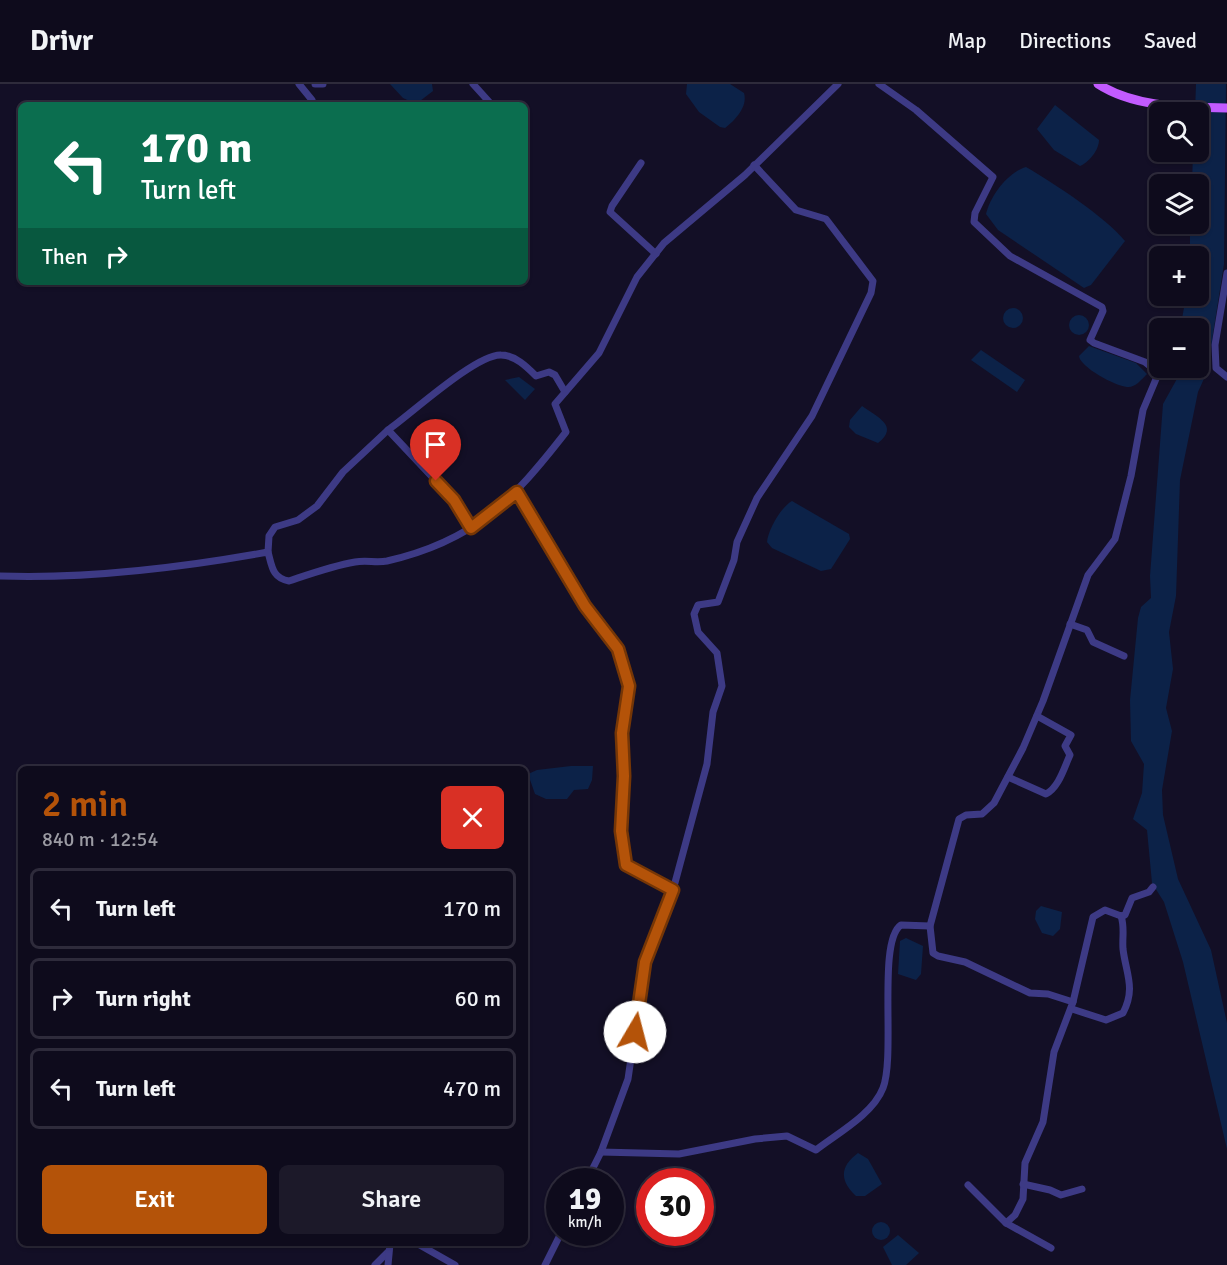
<!DOCTYPE html>
<html lang="en">
<head>
<meta charset="utf-8">
<style>
	:root { --surface:#0e0b1c; --page:#1c1929; --text:#f1f3f6; --muted:#9b9ba3; --line:#2e2b3b; --accent:#b45309 }
	body { margin:0; font-family:Signika,sans-serif; background:var(--page); color:var(--text); height:100vh; display:flex; flex-direction:column; font-size:22px; white-space:nowrap }
	* { box-sizing:border-box; margin:0 }
	p { font-size:20px; color:var(--muted) }
	.icon { flex:none; width:33px; height:33px; fill:none; stroke:currentColor; stroke-width:2; stroke-linecap:round; stroke-linejoin:round }
	.map { position:relative; flex:1; overflow:hidden }
	.side { position:absolute; left:18px; top:682px; width:510px; height:480px; display:flex; flex-direction:column; background:var(--surface); border-radius:9px; box-shadow:0 2px 4px #0004,0 0 0 2px var(--line) }
	.side>* { flex:none }
	.guide { position:absolute; left:18px; top:18px; width:510px; height:183px; border-radius:9px; box-shadow:0 2px 4px #0004,0 0 0 2px var(--line); background:#0b6e4f; color:#fff; overflow:hidden }
	.fabs { position:absolute; left:1149px; top:18px; display:grid; gap:12px }
	.fabs a { display:grid; place-items:center; width:60px; height:60px; border-radius:9px; background:var(--surface); box-shadow:0 2px 4px #0004,0 0 0 2px var(--line); font-size:30px }
	.speed { position:absolute; left:546px; top:1084px; display:flex; gap:12px; font-size:30px; font-weight:700; text-align:center }
	.speed>* { display:grid; place-content:center; width:78px; height:78px; border-radius:50%; background:var(--surface); box-shadow:0 2px 4px #0004,0 0 0 2px var(--line); line-height:1 }
	.speed small { font-size:15px; font-weight:400 }
	.speed .limit { border:9px solid #d22; background:#fff; color:#111 }
	.pin { position:absolute; display:grid; place-items:center; width:51px; height:51px; color:#fff; margin:-62px -26px; border-radius:50% 50% 50% 0; rotate:-45deg; box-shadow:0 0 6px #0007 }
	.pin .icon { rotate:45deg }
	.me { position:absolute; width:66px; margin:-33px; rotate:8deg; stroke-linejoin:round; filter:drop-shadow(0 0 4px #0008) }
	.turn { display:flex; align-items:center; gap:21px; height:126px; padding:0 24px; font-size:27px }
	.turn .icon { width:78px; height:78px; stroke-width:2.5 }
	.turn b { display:block; font-size:42px; line-height:51px }
	.then { display:flex; align-items:center; height:57px; padding:0 24px; background:#0003; gap:12px; font-size:22px }
	.round { display:grid; place-items:center; flex:none; width:63px; height:63px; border-radius:9px; background:var(--page) }
	.headline { display:flex; align-items:center; justify-content:space-between; height:102px; padding:0 24px }
	h1 { font-size:36px; font-weight:600; line-height:45px; color:var(--accent) }
	.cta { display:flex; gap:12px; margin-top:auto; padding:12px 24px }
	.cta a { flex:1; height:69px; border-radius:9px; background:var(--accent); color:#fff; font-size:24px; font-weight:600; line-height:69px; text-align:center }
	.cta a+a { background:var(--page); color:var(--text) }
	ul { padding:0; list-style:none }
	li { display:flex; align-items:center; gap:18px; height:81px; margin:0 12px 9px; padding:0 12px; border:3px solid var(--line); border-radius:9px }
	li div { flex:1 }
	li b { display:block; font-size:22px }
	li em { font-style:normal }
	header { display:flex; align-items:center; gap:36px; box-sizing:border-box; height:84px; padding:0 30px; background:var(--surface); border-bottom:2px solid var(--line) }
	header strong { font-size:28px }
	nav { display:flex; gap:33px; margin-inline-start:auto; font-size:21px }
	.map>svg:first-child { display:block }
	.water { fill:#0c2248 }
	.lines { fill:none; stroke-linecap:round; stroke-linejoin:round }
	.minor { stroke:#3d3a85; stroke-width:7 }
	.major { stroke:#c25bff; stroke-width:9 }
	.route-casing { stroke:#753606; stroke-width:15 }
	.route { stroke:#b45309; stroke-width:10 }
</style>
</head>
<body>
<header>
<strong>Drivr</strong>
<nav><a>Map</a><a>Directions</a><a>Saved</a></nav>
</header>
<div class="map">
<svg width="1227" height="1181" viewBox="0 0 1227 1181">
	<rect width="100%" height="100%" fill="#130f26"/>
	<g class="water">
		<path d="M390,0H432L433,7L416,20L403,14Z"/>
		<path d="M687,0H730L744,9C748,23 735,36 725,44L720,43L699,28L686,10Z"/>
		<path d="M1196,0H1226L1224,180L1207,288L1198,308L1180,396L1176,512L1169,548L1173,585L1166,624L1172,647L1162,706L1163,731L1178,795L1211,866L1227,939V1065L1183,878L1164,818L1152,799L1147,746L1133,735L1142,709L1144,680L1131,657L1130,616L1138,534L1141,523L1151,514L1150,492L1163,320L1183,284H1198V244H1189L1182,235L1186,212H1198V172H1190V140H1198V100H1192L1193,68H1198V28H1195Z"/>
		<path d="M1055,21L1099,56C1099,66 1089,78 1080,82L1054,66L1037,45Z"/>
		<path d="M1026,83C1055,100 1104,132 1125,157L1091,201L1084,204L998,146L986,130C990,112 1008,88 1026,83Z"/>
		<circle cx="1013" cy="234" r="10"/>
		<circle cx="1079" cy="241" r="10"/>
		<path d="M1089,262L1136,279L1147,290C1141,296 1135,304 1127,303C1115,302 1080,283 1079,272Z"/>
		<path d="M981,266L1025,296L1017,308L971,276Z"/>
		<path d="M519,293L535,305L525,316L505,296Z"/>
		<path d="M862,322C877,333 900,342 878,359L856,350L849,343L850,336Z"/>
		<path d="M792,417L849,450L850,455L831,485L821,487L772,464L767,458C768,446 781,423 792,417Z"/>
		<path d="M571,682H593L592,696L588,705L574,706L567,715H546L535,710L528,690L537,686Z"/>
		<path d="M1041,822L1062,828L1060,845L1053,852L1042,849L1035,835L1036,827Z"/>
		<path d="M906,854L923,862L921,890L916,896L898,890L900,857Z"/>
		<path d="M858,1069L868,1075L882,1100L865,1112H856C840,1097 839,1083 858,1069Z"/>
		<circle cx="881" cy="1147" r="9"/>
		<path d="M898,1151L919,1169L906,1181H892L883,1163Z"/>
	</g>
	<g class="lines">
		<g class="minor">
			<path d="M299,0L312,16"/>
			<path d="M315,0H323"/>
			<path d="M473,0L492,21"/>
			<path d="M879,0L916,26L993,93L975,129L974,138L1010,172L1102,223L1103,227L1090,256L1094,259L1145,278L1156,287V295L1143,326L1131,392L1115,455L1088,491L1043,617L1023,664L994,719L982,730L966,731L959,735L930,842L933,869L938,872L965,878L1030,909L1048,910L1073,918L1054,968L1043,1038L1025,1079L1023,1115L1015,1131L1006,1139L968,1101"/>
			<path d="M641,79L612,122L610,128L656,170"/>
			<path d="M1227,189L1215,261L1216,284L1227,293"/>
			<path d="M517,408L585,522L618,565L629,602L622,649L624,692L621,747L626,781L673,806L645,878L628,995L601,1068L586,1098"/>
			<path d="M471,444L454,416L388,346C411,330 476,270 501,271C515,271 527,283 536,292L549,288L555,291L565,308"/>
			<path d="M268,468L269,452L275,443L298,436L317,422L343,388L388,346"/>
			<path d="M0,492C89,495 180,484 268,468C272,482 272,494 289,497C310,490 332,482 355,478C366,476 377,479 387,477C475,457 513,416 566,348L555,320L599,269L637,193L664,159L745,91L838,0"/>
			<path d="M1070,540L1087,546L1093,558L1124,572"/>
			<path d="M1008,693L1046,710C1059,703 1064,684 1070,671L1065,662L1071,651L1037,632"/>
			<path d="M673,806L707,680L713,628L722,602L717,569L698,548L694,530L698,521L718,518L734,476L737,458L757,414L812,332L871,209L873,197L826,135L796,126L754,81"/>
			<path d="M1073,918L1093,833L1105,826L1121,832L1125,831L1132,814L1149,808L1153,803"/>
			<path d="M1072,925L1106,936L1123,929C1136,904 1126,890 1123,865C1122,853 1125,844 1121,832"/>
			<path d="M601,1068L679,1070L755,1055L787,1052L816,1066C838,1049 873,1030 883,1004C896,971 877,857 901,841L930,842"/>
			<path d="M1023,1100L1050,1106L1061,1111L1082,1105"/>
			<path d="M1006,1139L1051,1164"/>
			<path d="M418,1160L455,1181"/>
			<path d="M375,1181L388,1168"/>
			<path d="M388,1181L390,1160"/>
			<path d="M545,1181L561,1149"/>
		</g>
		<path class="major" d="M1098,0C1135,24 1185,23 1227,24"/>
	</g>
	<g class="lines">
		<g class="route-casing">
			<path id="route" d="M436,397L454,416L471,444L517,408L585,522L618,565L629,602L622,649L624,692L621,747L626,781L673,806L645,878L635,948"/>
		</g>
		<use href="#route" class="route"/>
	</g>
</svg>
<div class="fabs">
<a><svg class="icon" aria-label="search" viewBox="0 0 24 24"><circle cx="10" cy="10" r="6"/><path d="M15 15l6 6"/></svg></a>
<a><svg class="icon" aria-label="layers" viewBox="0 0 24 24"><path d="M12 4l9 5-9 5-9-5zM3 14l9 5 9-5"/></svg></a>
<a>+</a>
<a>−</a>
</div>
<div class="speed"><div>19<small>km/h</small></div><div class="limit">30</div></div>
<div class="pin" style="left:436px;top:397px;background:#d93025"><svg class="icon" aria-label="arrive" viewBox="0 0 24 24"><path d="M6 21V4h12l-3 4 3 4H6"/></svg></div>
<svg class="me" style="left:635px;top:948px" viewBox="-20 -20 40 40"><circle r="19" fill="#fff"/><path d="M0-13L10 11 0 6-10 11z" fill="#b45309"/></svg>
<div class="guide">
<div class="turn"><svg class="icon" aria-label="left" viewBox="0 0 24 24"><path d="M17 20v-9H6M10 6l-5 5 5 5"/></svg><div><b>170 m</b>Turn left</div></div>
<div class="then">Then<svg class="icon" aria-label="right" viewBox="0 0 24 24"><path d="M7 20v-9h11M14 6l5 5-5 5"/></svg></div>
</div>
<section class="side">
<div class="headline"><div><h1>2 min</h1><p>840 m · 12:54</p></div><a class="round" style="background:#d93025;color:#fff"><svg class="icon" aria-label="close" viewBox="0 0 24 24"><path d="M6 6l12 12M18 6L6 18"/></svg></a></div>
<ul>
<li><svg class="icon" aria-label="left" viewBox="0 0 24 24"><path d="M17 20v-9H6M10 6l-5 5 5 5"/></svg><div><b>Turn left</b></div><em>170 m</em></li>
<li><svg class="icon" aria-label="right" viewBox="0 0 24 24"><path d="M7 20v-9h11M14 6l5 5-5 5"/></svg><div><b>Turn right</b></div><em>60 m</em></li>
<li><svg class="icon" aria-label="left" viewBox="0 0 24 24"><path d="M17 20v-9H6M10 6l-5 5 5 5"/></svg><div><b>Turn left</b></div><em>470 m</em></li>
</ul>
<div class="cta"><a>Exit</a><a>Share</a></div>
</section>
</div>
</body>
</html>
